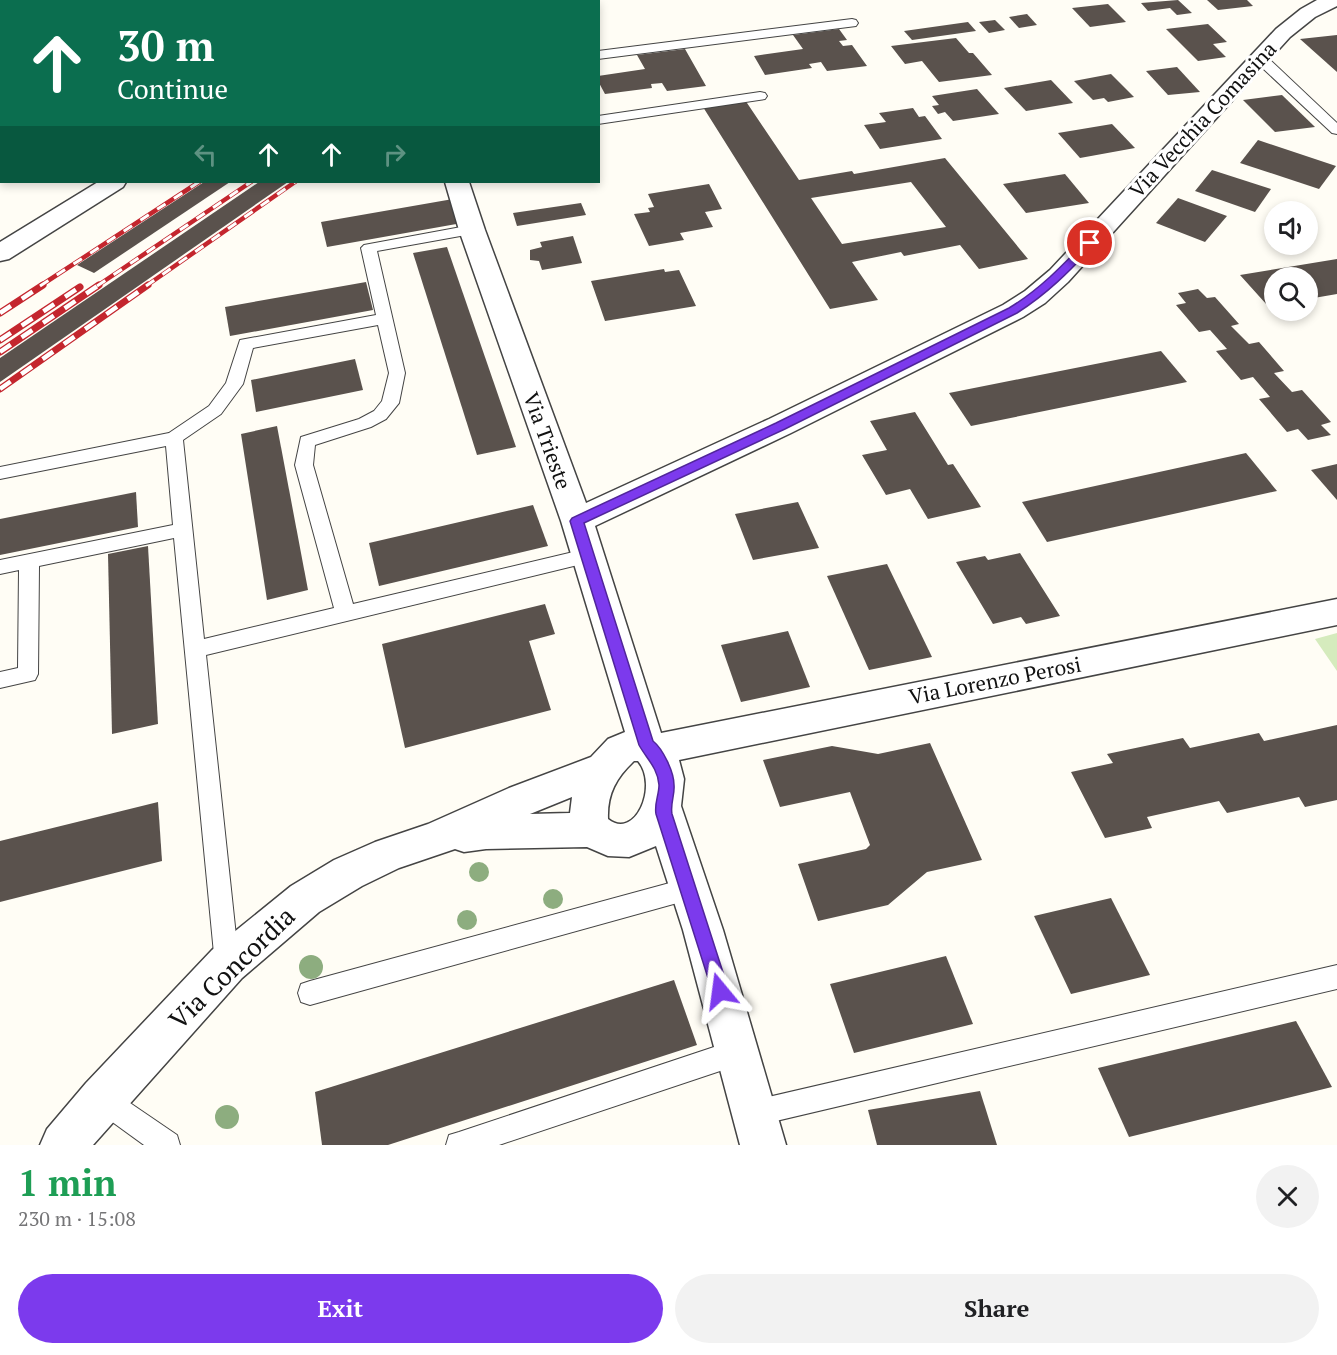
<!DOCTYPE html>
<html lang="en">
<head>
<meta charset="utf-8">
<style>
	:root { --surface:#fff; --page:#f2f2f2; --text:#202124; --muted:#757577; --accent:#7c3aed }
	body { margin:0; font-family:"PT Serif",serif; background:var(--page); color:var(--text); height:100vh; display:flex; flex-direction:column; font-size:22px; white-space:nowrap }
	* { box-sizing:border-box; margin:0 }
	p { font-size:20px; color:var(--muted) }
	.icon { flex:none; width:33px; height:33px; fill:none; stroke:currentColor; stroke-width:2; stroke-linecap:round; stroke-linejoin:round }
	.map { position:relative; height:1145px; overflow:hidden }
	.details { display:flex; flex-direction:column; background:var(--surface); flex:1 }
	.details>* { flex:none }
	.guide { position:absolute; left:0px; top:0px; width:600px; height:183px; box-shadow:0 3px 9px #0003; background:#0b6e4f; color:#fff; overflow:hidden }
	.buttons { position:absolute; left:1264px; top:201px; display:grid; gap:12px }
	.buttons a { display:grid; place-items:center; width:54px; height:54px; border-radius:50%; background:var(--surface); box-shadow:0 3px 9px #0003; font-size:30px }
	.pin { position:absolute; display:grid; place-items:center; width:51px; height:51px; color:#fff; margin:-26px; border:3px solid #fff; border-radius:50%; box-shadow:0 2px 6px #0007 }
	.me { position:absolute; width:66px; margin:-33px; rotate:344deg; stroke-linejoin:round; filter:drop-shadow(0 0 4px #0008) }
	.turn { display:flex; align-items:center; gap:21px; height:126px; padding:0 18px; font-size:27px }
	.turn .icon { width:78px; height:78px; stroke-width:2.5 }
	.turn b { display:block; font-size:42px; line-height:51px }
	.lanes { display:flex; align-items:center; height:57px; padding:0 18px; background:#0003; justify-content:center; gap:30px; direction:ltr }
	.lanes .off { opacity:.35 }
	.round { display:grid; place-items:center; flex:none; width:63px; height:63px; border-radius:32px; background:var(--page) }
	.overview { display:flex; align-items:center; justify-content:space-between; height:102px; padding:0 18px }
	h1 { font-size:36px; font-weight:700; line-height:45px; color:#1e9e55 }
	.cta { display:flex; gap:12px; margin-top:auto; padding:12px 18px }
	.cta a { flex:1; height:69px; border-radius:36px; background:var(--accent); color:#fff; font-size:24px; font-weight:700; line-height:69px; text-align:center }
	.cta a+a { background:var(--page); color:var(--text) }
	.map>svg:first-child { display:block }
	.green { fill:#d5ebbd }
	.building { fill:#5a524d; fill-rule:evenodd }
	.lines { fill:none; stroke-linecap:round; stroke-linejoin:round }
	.service-casing { stroke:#444; stroke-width:2 }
	.minor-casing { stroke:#444; stroke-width:3 }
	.service { fill:#fff; fill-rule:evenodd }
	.minor { fill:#fff; fill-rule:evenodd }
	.rail-far1-casing { stroke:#c4262e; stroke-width:4.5 }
	.rail-casing { stroke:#c4262e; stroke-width:7 }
	.rail-far1 { stroke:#fff; stroke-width:3; stroke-dasharray:10; stroke-linecap:butt }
	.rail { stroke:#fff; stroke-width:4.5; stroke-dasharray:13; stroke-linecap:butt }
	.tree { fill:#8dad7f }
	.route { fill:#7c3aed; stroke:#51269a; stroke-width:1.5 }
	.labels { text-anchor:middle; stroke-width:6; stroke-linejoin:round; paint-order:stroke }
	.street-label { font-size:21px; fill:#111; stroke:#fff }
	.near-street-label { font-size:26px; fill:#111; stroke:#fff }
</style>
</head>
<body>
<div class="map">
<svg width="1337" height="1145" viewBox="0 0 1337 1145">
	<rect width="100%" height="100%" fill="#fffdf5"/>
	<path class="green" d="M1337,633V671L1315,639Z"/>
	<g class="building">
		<path d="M1178,0L1192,13L1177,15L1170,8L1148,11L1141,3Z"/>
		<path d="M1207,0H1247L1253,6L1218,10Z"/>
		<path d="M1108,4L1126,22L1090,27L1072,8Z"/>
		<path d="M1027,14L1037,25L1019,28L1009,17Z"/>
		<path d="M995,20L1005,30L989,33L979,22Z"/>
		<path d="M968,22L976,31L912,40L904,31Z"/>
		<path d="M1208,24L1227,42L1213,44L1226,57L1198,61L1166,29Z"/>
		<path d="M839,29L847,40L839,41L843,46L852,45L867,66L827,71L821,62L809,64L812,68L765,75L754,56L803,49L793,35Z"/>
		<path d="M1337,35V72L1300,39Z"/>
		<path d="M956,38L969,53H973L992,75L939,82L922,61L905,64L891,46Z"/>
		<path d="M685,49L706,86L667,91L662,83L651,84L652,88L605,94L598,81V76L645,69L637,55Z"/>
		<path d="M1177,67L1200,92L1168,95L1146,71Z"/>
		<path d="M1111,74L1134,97L1108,102L1104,98L1093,100L1074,81Z"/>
		<path d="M1051,80L1073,103L1026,111L1004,88Z"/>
		<path d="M977,89L999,114L953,121L945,112L938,114L932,106L939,105L932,96Z"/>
		<path d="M1282,95L1315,127L1275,132L1243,100Z"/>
		<path d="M745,100L799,180L852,171L854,174L945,158L1028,259L979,269L960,245L904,256L901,252L852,262L878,300L830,309L703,107ZM911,182L946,227L842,244L811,198Z"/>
		<path d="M913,108L919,117L925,116L942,139L880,149L864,125L886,122L879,113Z"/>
		<path d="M1112,124L1135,148L1080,158L1058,133Z"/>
		<path d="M1258,140L1336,166L1319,189L1240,163Z"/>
		<path d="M1212,170L1271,189L1255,212L1195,191Z"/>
		<path d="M1065,174L1089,203L1026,213L1003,184Z"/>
		<path d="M204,182H230L94,273L77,265Z"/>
		<path d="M259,182H288L0,382V358Z"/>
		<path d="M709,184L722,209L705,212L713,227L680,233L684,240L649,246L634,214L650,212L648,208L654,207L648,194Z"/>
		<path d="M1178,198L1227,216L1205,242L1156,223Z"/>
		<path d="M453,199L462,223L327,247L321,222Z"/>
		<path d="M581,203L586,215L517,226L513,213Z"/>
		<path d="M573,236L582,263L542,270L539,261L530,260V250L542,247L540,242Z"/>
		<path d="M447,247L516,447L477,455L413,253Z"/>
		<path d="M1337,259V294L1308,299V278H1275V304L1267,305L1240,275Z"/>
		<path d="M664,269L665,272L679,270L696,306L605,321L591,281Z"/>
		<path d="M366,282L373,310L230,336L225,307Z"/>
		<path d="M1198,289L1207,298L1215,297L1239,324L1231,326L1249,344L1259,342L1284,371L1274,373L1292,392L1302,390L1331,422L1321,425L1331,435L1308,440L1298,429L1287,432L1259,399L1270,397L1253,377L1241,380L1216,351L1227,349L1210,330L1199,332L1176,305L1186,303L1178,293Z"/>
		<path d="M1161,351L1187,382L971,426L949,393Z"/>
		<path d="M355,359L363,390L256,412L251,380Z"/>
		<path d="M915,412L948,465L953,464L981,507L928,519L910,489L886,495L862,455L887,450L870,421Z"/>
		<path d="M277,426L308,590L267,600L241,434Z"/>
		<path d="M1246,453L1277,491L1047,542L1022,502Z"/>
		<path d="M1337,464V500L1311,470Z"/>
		<path d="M136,492L138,527L0,555V519Z"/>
		<path d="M798,502L819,548L753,560L735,514Z"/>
		<path d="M533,505L548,546L379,586L369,543Z"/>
		<path d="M148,546L158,724L112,734L108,554Z"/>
		<path d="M1020,553L1060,616L1026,624L1021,617L993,624L956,562L985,556L988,560Z"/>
		<path d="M887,564L932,657L869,670L827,576Z"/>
		<path d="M545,604L555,634L529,641L551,710L405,748L382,644Z"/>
		<path d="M788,631L810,687L741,702L721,645Z"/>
		<path d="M1337,725V800L1305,807L1299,797L1227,813L1219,801L1147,817L1152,828L1105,838L1071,772L1113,763L1107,754L1183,738L1190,748L1259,733L1264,741Z"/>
		<path d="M930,743L982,860L927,872L888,905L818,921L798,864L866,849L870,845L850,792L780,807L763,760L832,746L878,754Z"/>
		<path d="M158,802L162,861L0,902V841Z"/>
		<path d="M1111,898L1150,975L1071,994L1034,916Z"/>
		<path d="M946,956L973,1024L854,1053L830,984Z"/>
		<path d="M674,980L697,1045L388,1145H322L315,1092Z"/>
		<path d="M1296,1021L1332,1087L1129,1137L1098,1068Z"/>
		<path d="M980,1091L997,1145H877L868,1110Z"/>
	</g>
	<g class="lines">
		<g class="service-casing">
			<g id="service">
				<path d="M852,19L856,20L858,23L856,26L598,59V51Z"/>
				<path d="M1261,55L1266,56L1337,123V134L1332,133L1256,62L1255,59Z"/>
				<path d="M760,92L765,93L767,96L765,99L598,124V116Z"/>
				<path d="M472,225L480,230L477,233L377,251L405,373L399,403L386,419L371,427L315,445L313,465L353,604L586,549L593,551L596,556L593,561L586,563L206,655L239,964L236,972L227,976L218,972L215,964L174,538L39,566L38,674L35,680L0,688V672L18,668L19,570L0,574V560L173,525L166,446L0,479V467L169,433L209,406L226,383L240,340L376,315L361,248L364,245ZM378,325L389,373L382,401L374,411L359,419L301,437L295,465L334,608L204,639L183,440L221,414L243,384L253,348Z"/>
				<path d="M688,878L696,881L700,889L696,897L688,900L310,1005L301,1002L298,993L301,984L310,981Z"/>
				<path d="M1337,965V989L755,1126L746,1122L742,1113L746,1104L755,1100Z"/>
				<path d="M738,1039L747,1043L751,1052L747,1061L738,1065L499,1145H446L449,1135L459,1132Z"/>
				<path d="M102,1086L111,1090L177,1135L180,1145H144L93,1108L89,1099L93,1090Z"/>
			</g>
		</g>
		<g class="minor-casing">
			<g id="minor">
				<path d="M239,0H271L238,2Z"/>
				<path d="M305,0H327L328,2H306Z"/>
				<path d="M1317,0H1337V6L1315,17L1290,37L1068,282L1045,303L1023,317L791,433L595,526L661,733L1337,599V625L679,760L684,779L681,806L723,930L786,1145H740L683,930L656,846L629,857L608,856L587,847L486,849L464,852L455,849L399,868L362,886L319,912L242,978L93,1145H40L47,1129L86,1083L212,950L291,886L334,860L375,842L428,824L509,788L591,757L608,739L625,732L561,521L459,230L445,182H469L485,230L586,503L769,419L1003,305L1025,291L1050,270L1276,29L1301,9ZM634,761H638C659,786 635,841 608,819C607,794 616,778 634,761ZM572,797L570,813L530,814L535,812Z"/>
				<rect x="0" y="28" width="2" height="12"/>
				<path d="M98,182H126L123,187L9,259L0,261V242Z"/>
			</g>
		</g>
		<use href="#service" class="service"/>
		<use href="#minor" class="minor"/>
		<g class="rail-far1-casing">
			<g id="rail-far1">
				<path d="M472,2L475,0"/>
				<path d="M504,2L507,0"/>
				<path d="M518,2L521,0"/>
				<path d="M551,2L554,0"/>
				<path d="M40,286L199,182"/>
				<path d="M97,286L251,182"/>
				<path d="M146,286L295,182"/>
			</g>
		</g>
		<g class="rail-casing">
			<g id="rail">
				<path d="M0,313L43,285"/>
				<path d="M0,340L80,287"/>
				<path d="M0,352L99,285"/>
				<path d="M0,389L148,285"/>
			</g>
		</g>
		<use href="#rail-far1" class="rail-far1"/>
		<use href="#rail" class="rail"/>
	</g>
	<g class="tree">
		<circle cx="479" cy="872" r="10"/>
		<circle cx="553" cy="899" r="10"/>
		<circle cx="467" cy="920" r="10"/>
		<circle cx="311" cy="967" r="12"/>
		<circle cx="227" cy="1117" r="12"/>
	</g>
	<path class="route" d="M1090,240L1094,241V245C1070,271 1047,294 1017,313L785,429L584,523L653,741C663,749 674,772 674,785C675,795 670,804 672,814L729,991L726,997L720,999L714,997L656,814C654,804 659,795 659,785C658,768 646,758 639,745L570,521L572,518L776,423L1009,308C1039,290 1062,266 1086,241Z"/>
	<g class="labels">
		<g class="street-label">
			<text transform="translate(1203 120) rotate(-47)" y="7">Via Vecchia Comasina</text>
			<text transform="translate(547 441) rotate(70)" y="7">Via Trieste</text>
			<text transform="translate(995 681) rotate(-11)" y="7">Via Lorenzo Perosi</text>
		</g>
		<g class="near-street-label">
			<text transform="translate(232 968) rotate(-44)" y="9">Via Concordia</text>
		</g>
	</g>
</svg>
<div class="buttons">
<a><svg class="icon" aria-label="sound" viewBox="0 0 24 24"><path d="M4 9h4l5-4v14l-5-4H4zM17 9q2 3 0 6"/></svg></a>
<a><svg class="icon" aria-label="search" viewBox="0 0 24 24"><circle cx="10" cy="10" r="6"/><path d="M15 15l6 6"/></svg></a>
</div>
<div class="pin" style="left:1090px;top:243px;background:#d93025"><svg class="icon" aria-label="arrive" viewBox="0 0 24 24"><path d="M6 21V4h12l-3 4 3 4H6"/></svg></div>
<svg class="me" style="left:720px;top:991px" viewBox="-20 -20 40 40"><path d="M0-17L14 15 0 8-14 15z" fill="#7c3aed" stroke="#fff" stroke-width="4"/></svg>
<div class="guide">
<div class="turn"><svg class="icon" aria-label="ahead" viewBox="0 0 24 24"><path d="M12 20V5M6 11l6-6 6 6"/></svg><div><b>30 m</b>Continue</div></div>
<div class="lanes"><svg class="icon off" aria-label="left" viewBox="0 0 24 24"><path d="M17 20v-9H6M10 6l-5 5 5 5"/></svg><svg class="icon" aria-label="ahead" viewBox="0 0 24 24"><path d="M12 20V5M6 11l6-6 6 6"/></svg><svg class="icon" aria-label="ahead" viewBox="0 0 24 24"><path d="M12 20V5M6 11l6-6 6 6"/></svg><svg class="icon off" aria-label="right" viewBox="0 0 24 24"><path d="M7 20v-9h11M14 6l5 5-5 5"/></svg></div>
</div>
</div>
<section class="details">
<div class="overview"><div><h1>1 min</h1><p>230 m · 15:08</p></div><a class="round"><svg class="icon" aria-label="close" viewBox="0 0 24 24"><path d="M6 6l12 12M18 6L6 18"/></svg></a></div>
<div class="cta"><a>Exit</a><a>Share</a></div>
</section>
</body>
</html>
